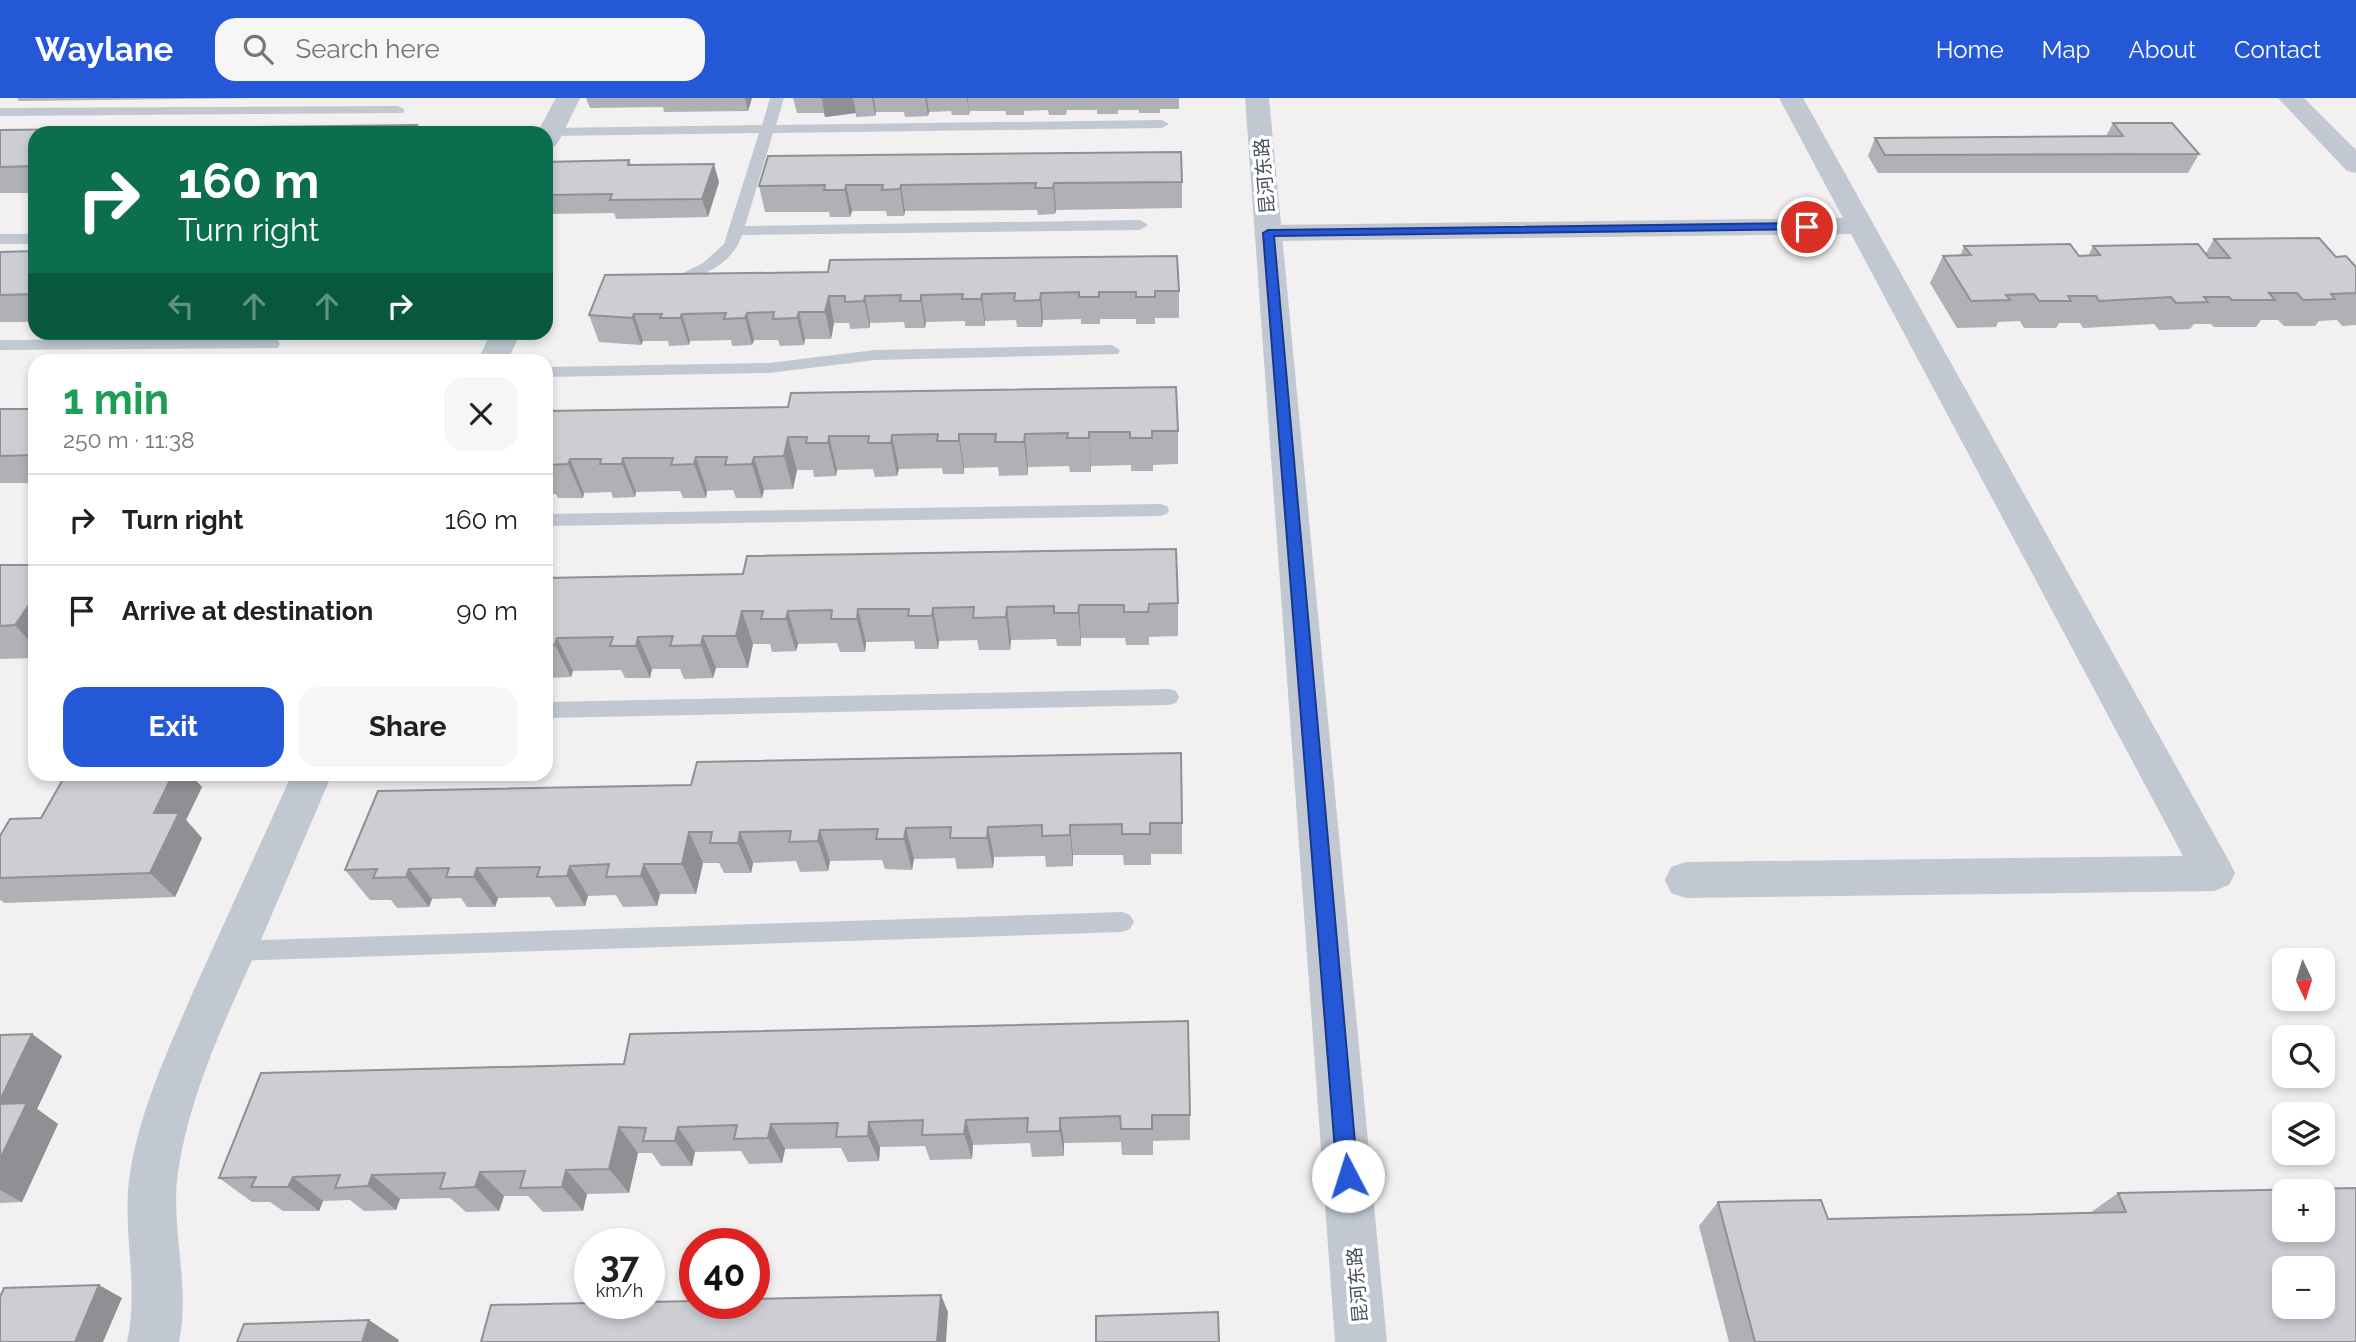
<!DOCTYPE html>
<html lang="en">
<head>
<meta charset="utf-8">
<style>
	:root { --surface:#fff; --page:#f6f6f6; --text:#202124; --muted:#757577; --line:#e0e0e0; --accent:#2558d7 }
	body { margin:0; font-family:Raleway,"Noto Sans SC",sans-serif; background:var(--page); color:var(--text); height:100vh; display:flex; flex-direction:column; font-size:26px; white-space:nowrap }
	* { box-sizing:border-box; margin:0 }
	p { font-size:23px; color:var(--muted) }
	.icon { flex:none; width:38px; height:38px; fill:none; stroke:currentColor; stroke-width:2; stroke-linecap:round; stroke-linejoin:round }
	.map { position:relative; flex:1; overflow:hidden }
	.side { position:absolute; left:28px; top:256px; width:525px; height:427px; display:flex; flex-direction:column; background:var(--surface); border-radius:21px; box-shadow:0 4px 10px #0003 }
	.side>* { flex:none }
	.banner { position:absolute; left:28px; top:28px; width:525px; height:214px; border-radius:21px; box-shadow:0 4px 10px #0003; background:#0b6e4f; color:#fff; overflow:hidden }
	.needle { width:46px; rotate:176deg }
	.fabs { position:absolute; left:2272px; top:850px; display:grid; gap:14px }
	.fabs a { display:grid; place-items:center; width:63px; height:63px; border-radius:14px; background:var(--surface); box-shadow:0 4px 10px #0003; font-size:35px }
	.speed { position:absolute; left:574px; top:1130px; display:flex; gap:14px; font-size:35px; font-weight:700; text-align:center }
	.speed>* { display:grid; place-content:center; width:91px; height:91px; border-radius:50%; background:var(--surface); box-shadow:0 4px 10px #0003; line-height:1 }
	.speed small { font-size:18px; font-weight:400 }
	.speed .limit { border:10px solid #d22; background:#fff; color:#111 }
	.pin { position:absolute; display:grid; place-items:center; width:60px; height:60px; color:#fff; margin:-30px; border:4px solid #fff; border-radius:50%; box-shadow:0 2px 7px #0007 }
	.me { position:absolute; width:77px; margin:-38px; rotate:355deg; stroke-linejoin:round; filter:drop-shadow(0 0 5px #0008) }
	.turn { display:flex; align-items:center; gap:24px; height:147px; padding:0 35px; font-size:32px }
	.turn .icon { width:91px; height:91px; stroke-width:2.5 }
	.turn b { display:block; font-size:49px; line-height:60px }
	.lanes { display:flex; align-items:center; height:66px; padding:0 35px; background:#0003; justify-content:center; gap:35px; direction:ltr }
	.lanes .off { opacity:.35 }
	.round { display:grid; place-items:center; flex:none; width:74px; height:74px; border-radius:21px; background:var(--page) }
	.headline { display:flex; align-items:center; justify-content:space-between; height:119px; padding:0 35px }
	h1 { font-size:42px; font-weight:700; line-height:52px; color:#1e9e55 }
	.primary-button { display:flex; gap:14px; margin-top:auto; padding:14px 35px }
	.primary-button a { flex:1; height:80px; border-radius:21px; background:var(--accent); color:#fff; font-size:28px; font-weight:700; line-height:80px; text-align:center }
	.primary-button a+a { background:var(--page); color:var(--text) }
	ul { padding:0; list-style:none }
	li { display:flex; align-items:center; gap:21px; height:91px; padding:0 35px; border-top:2px solid var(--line) }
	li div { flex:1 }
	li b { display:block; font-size:26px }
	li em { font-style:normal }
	header { display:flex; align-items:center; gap:42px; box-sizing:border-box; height:98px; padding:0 35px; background:var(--accent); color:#fff }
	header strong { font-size:33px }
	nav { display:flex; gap:38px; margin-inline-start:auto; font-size:24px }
	.search { width:490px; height:63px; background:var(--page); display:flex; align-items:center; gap:18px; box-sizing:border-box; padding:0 24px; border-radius:21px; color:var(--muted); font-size:26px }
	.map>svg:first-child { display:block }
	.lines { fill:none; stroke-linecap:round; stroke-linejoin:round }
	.service { fill:#c1c8d1; fill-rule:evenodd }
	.minor { fill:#c1c8d1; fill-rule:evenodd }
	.tertiary { fill:#c1c8d1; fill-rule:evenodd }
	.wall { fill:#b0b1b6 }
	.shaded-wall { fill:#909094 }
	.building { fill:#cdced4; stroke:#909094; stroke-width:2; fill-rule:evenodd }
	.route { fill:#2558d7; stroke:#18398c; stroke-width:2 }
	.labels { text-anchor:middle; stroke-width:7; stroke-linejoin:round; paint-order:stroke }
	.street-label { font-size:19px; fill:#49505c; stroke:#fff }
</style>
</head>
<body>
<header>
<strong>Waylane</strong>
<div class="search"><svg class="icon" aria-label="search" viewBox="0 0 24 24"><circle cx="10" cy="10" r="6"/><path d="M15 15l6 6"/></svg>Search here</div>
<nav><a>Home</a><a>Map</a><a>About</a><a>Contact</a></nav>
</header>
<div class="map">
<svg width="2356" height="1244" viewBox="0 0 2356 1244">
	<rect width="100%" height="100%" fill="#f2f0f0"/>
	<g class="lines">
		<g class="service">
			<path d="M770,0H784L776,27L1162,22L1169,26L1162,30L773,35L745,128L1140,122L1148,127L1140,132L742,137C735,160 713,174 691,180L683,175L703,165L724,146L759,35L551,38L544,34L551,30L762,27Z"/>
			<path d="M398,8L405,12L403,15L0,18V10Z"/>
			<rect x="0" y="136" width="35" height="10"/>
			<path d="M272,241L278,242L280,246L278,250L0,252V242Z"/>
			<path d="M1112,247L1120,252L1118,256L875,262L769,275L546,279V269L769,265L875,252Z"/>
			<path d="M1160,406L1167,408L1169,412L1167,416L1160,418L546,428V416Z"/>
			<path d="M1169,591L1176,593L1179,599L1176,605L1169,607L546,620V604Z"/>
			<path d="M1122,814L1130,817L1134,824L1130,831L1122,834L234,863L226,860L222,853L226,846L234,843Z"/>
		</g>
		<g class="minor">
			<path d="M556,0H580L559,43L555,48L546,51V35H537Z"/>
			<path d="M1779,0H1803L2229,763L2235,775L2229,787L2214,793L1686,800L1671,795L1665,782L1671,769L1686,764L2183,758L1851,136L1268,143L1258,141L1254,135L1258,129L1268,127L1843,120Z"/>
			<path d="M491,234H521L508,262H478Z"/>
			<path d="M292,676H332C306,737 280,797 254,858C223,926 189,999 178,1074C170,1131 191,1187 179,1244H127C140,1187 121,1131 130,1075C140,1012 168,952 193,894C226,821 259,749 292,676Z"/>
		</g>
		<g class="tertiary">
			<path d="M1245,0H1269L1387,1244H1335Z"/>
			<path d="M2278,0H2304L2356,52V75L2347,73Z"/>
		</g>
	</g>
	<g class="wall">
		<path d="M17,0H262L19,3Z"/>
		<path d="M586,0H752L748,13L664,14L663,9L590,10Z"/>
		<path d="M793,0H1179V11H1160V15H1139V12H1118V16H1097V12H1067L1066,17H1049L1048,12L1024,13V17H1006V13H970L969,17H952L951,13L929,14L928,18L905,19L904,14H876L875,18L856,19V15L825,19L824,15H797Z"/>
		<path d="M2113,25L2199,56L2188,75H1878L1868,58L1875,40L2106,38Z"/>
		<path d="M417,27L421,35H35V95H0V32Z"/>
		<path d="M629,62L631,67L719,84L708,119L616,121L614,115L546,116V64Z"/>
		<path d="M1182,84V110L1056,112L1055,116L1038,117L1037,112L905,113L904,118H887L886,113H852L850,119H830L829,114H765L759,88Z"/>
		<path d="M2214,141L2336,159L2356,169V227L2342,228L2337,222L2319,223L2315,228H2284L2278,222H2261L2256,229H2214L2211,226H2194L2190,231L2159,232L2154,226L2083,230L2080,225H2059L2056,230H2024L2020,223L1998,224L1996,229L1957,230L1930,185L1943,158H1960L1964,148L2079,158H2088L2093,148L2206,155Z"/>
		<path d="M35,153V224H0V154Z"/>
		<path d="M605,177L1179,193V220H1155V226H1136V221H1100V226H1081V221L1043,222L1042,229H1017L1016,222L985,223V228H965V223L926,224L925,230H905L904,224L870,225V230L850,231L849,225H834L831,241H805L804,247L780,248L778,242H754L752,247L732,248L731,242L690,243L689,247L669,248L668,243H643L641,247L599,244L589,217Z"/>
		<rect x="0" y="311" width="35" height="74"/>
		<path d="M546,313L1178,333V366L1153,367V373H1131V367L1091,368V374H1070L1069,368L1028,369V377L999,378L998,369L964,370V376H943L942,370L899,371L897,378L875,379L873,371L837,372L836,378L814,379L813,372H797L793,391L764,392L762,400H736L733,392L707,393L706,400H683L680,393L636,394L635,399L613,400L611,394L584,395L583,400H558L556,396H546Z"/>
		<path d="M0,467H35V560L0,561Z"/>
		<path d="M546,480L1178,505V538L1149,539V547H1126L1125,540H1081V548H1057L1056,541L1011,542L1010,552H979L977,542L939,543L938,551H915L914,543L866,544L865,554H840L837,545L798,546L796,553L772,554L770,546H753L748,570H716L713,580L684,581L680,571H652L650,580H625L621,572L573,573L571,579L547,580L546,578Z"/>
		<path d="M202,689L186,722L202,740L175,799L5,805L0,802V738L41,720Z"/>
		<path d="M378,693L1182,725V756H1151V767H1124L1123,757H1073V768L1046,769L1045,758L994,759L993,770L957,771L955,760L914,761L912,772L885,771L882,762L830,763L828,773L800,774L796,763L753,765L751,775H724L719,765H703L696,796H660L657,808L623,809L616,797L588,798L585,808L556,809L550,799L498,800L495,809H467L461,800L432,801L429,809L397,810L391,802H370L345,772Z"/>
		<path d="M32,936L62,958L37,1011L58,1026L22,1104L0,1105V937Z"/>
		<path d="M261,975L1190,1017V1042L1153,1043V1057H1122L1121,1044L1064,1045V1058L1032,1059L1030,1045L973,1047L972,1061L930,1062L925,1048L880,1049L879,1063L848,1064L841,1050L785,1051L782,1065L749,1066L741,1053L695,1054L692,1068H661L652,1055H638L629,1095L587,1096L583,1113L543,1114L528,1098H504L499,1113L466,1114L450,1100L400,1101L396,1112L364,1113L350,1102L323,1103L319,1113H283L270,1104H252L219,1080Z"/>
		<path d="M2118,1095L2356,1244H1729L1699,1128L1718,1104L1828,1121L2090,1115Z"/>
	</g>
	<g class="shaded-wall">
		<path d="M745,0H752L748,13Z"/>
		<path d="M822,0H853L856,15L825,19Z"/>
		<path d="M872,0H874L876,14L875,18Z"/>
		<path d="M925,0H927L929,14L928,18Z"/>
		<path d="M967,0H968L969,17Z"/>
		<path d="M417,27L421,35H412Z"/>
		<path d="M714,66L719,84L708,119L702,101Z"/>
		<path d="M1054,85L1056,112L1055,116L1053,90Z"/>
		<path d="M846,87L852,113L850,119L845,92Z"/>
		<path d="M901,87L905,113L904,118L900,91Z"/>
		<path d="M1041,195L1043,222L1042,229L1040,202Z"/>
		<path d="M982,196L985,223V228L981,201Z"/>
		<path d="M921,197L926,224L925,230L921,203Z"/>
		<path d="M829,198L834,225L831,241L825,214Z"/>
		<path d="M865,198L870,225V230L864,203Z"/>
		<path d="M799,214L805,241L804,247L797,220Z"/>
		<path d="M747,215L754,242L752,247L745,220Z"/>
		<path d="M634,216L643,243L641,247L632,220Z"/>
		<path d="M682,216L690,243L689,247L680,220Z"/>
		<path d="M1089,334L1091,368V374L1089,340Z"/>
		<path d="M959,336L964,370V376L959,343Z"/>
		<path d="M1025,336L1028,369V377L1024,344Z"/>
		<path d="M892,337L899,371L897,378L891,345Z"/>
		<path d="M829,338L837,372L836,378L828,345Z"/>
		<path d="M788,339L797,372L793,391L784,358Z"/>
		<path d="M696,359L707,393L706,400L694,366Z"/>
		<path d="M754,359L764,392L762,400L752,366Z"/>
		<path d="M623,360L636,394L635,399L622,366Z"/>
		<path d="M570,361L584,395L583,400L568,366Z"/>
		<path d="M35,498V549L15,527Z"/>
		<path d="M1079,507L1081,540V548L1078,515Z"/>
		<path d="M1007,509L1011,542L1010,552L1006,519Z"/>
		<path d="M933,510L939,543L938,551L932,518Z"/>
		<path d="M858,511L866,544L865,554L857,521Z"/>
		<path d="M742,513L753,546L748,570L736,538Z"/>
		<path d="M788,513L798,546L796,553L786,521Z"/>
		<path d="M703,538L716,570L713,580L701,547Z"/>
		<path d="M638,539L652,571L650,580L636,548Z"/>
		<path d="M557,540L573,573L571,579L555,547Z"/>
		<path d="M173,676H190L202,689L186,722L202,740L175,799L150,775L154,715Z"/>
		<path d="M1070,727L1073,757V768L1070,737Z"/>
		<path d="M988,729L994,759L993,770L987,740Z"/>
		<path d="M906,730L914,761L912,772L904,741Z"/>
		<path d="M820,732L830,763L828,773L818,743Z"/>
		<path d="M689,734L703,765L696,796L682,766Z"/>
		<path d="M740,734L753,765L751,775L738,745Z"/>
		<path d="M644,766L660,796L657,808L641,778Z"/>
		<path d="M570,768L588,798L585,808L567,778Z"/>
		<path d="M477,770L498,800L495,809L474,779Z"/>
		<path d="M409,771L432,801L429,809L406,779Z"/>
		<path d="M32,936L62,958L37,1011L58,1026L22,1104L0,1092V1002Z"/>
		<path d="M1060,1020L1064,1045V1058L1060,1033Z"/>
		<path d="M966,1022L973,1047L972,1061L964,1036Z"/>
		<path d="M869,1024L880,1049L879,1063L868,1038Z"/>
		<path d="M771,1026L785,1051L782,1065L768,1040Z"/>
		<path d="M619,1029L638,1055L629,1095L609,1071Z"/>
		<path d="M678,1029L695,1054L692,1068L675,1043Z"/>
		<path d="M566,1072L587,1096L583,1113L562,1089Z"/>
		<path d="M480,1074L504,1098L499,1113L475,1089Z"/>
		<path d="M372,1077L400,1101L396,1112L368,1088Z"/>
		<path d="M293,1079L323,1103L319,1113L288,1089Z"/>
		<path d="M99,1187L122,1200L103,1244H75Z"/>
		<path d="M941,1197L948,1214L946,1244H937Z"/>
		<path d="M369,1222L399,1242L398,1244H362Z"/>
	</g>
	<g class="building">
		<path d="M2113,25H2172L2199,56L1885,57L1875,40L2123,38Z"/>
		<path d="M417,27L412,35H35V68L0,69V32Z"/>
		<path d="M1181,54L1182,84L1054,85L1053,90H1035L1036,85L901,87L900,91L882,92L883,87H846L845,92H824L825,87L759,88L768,58Z"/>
		<path d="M629,62L628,67L714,66L702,101L610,102L612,96L546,97V64Z"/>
		<path d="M2319,140L2336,159L2346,158L2356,169V195L2331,196L2335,201L2303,202L2297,195H2269L2275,202H2232L2229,199H2204L2208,204L2176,205L2171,199L2099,203L2096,198H2068L2071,203H2039L2034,196L2006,197L2010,202L1971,203L1943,158L1971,157L1964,148L2070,146L2079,158L2100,157L2093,148L2198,146L2209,160H2230L2214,141Z"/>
		<path d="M35,153V196L0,197V154Z"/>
		<path d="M1177,158L1179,193H1155V199H1136V194H1099V199H1079V194L1041,195L1040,202L1014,203L1015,195L982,196L981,201H962L963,196L921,197V203H900L901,197L865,198L864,203L845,204V198H829L825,214H799L797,220L773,221L774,214L747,215L745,220L724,221L726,215L682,216L680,220H660L662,216H634L632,220L589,217L605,177L828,174L830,162Z"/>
		<path d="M1176,289L1178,333H1152V340H1130V334H1089V340H1067L1068,335L1025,336L1024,344H995L996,336H959V343H937L938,336L892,337L891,345H868L869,338H829L828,345H806L807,339H788L784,358L754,359L752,366L725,367L727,359H696L694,366L671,367L673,360H623L622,366H600L601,361H570L568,366L546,367V313L788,309L791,295Z"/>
		<path d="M0,311H35V357L0,358Z"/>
		<path d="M1176,451L1178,505L1149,506L1148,514H1124V507H1079L1078,515H1054V508L1007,509L1006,519L973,520L974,509L933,510L932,518H908L909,511H858L857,521H831L832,512L788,513L786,521H761L763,513H742L736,538H703L701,547L670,548L673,538L638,539L636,548H610L613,539L557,540L555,547H546V480L743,476L747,458Z"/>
		<path d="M0,467H35V498L15,527L0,528Z"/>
		<path d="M1181,655L1182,725H1150V736H1122V726L1070,727V737L1042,738V727L988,729L987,740H950L951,729L906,730L904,741H876L878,731L820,732L818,743L789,744L791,733L740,734L738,745H710L712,734H689L682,766H644L641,778L606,779L609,766L570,768L567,778L537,779L540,769L477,770L474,779H446L449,770L409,771L406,779L373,780L377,771L345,772L378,693L691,687L697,664Z"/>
		<path d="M66,676H173L154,715H179L150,775L0,780V738L10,721L41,720Z"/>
		<path d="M1188,923L1190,1017H1152V1031H1121L1120,1018L1060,1020V1033L1027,1034L1028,1020L966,1022L964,1036L922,1037L923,1022L869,1024L868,1038L836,1039L838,1025L771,1026L768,1040L734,1041L737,1027L678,1029L675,1043H643L646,1030L619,1029L609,1071L566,1072L562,1089L520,1090L525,1073L480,1074L475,1089L440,1091L445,1075L372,1077L368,1088L335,1090L340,1077L293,1079L288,1089H251L256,1079L219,1080L261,975L624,966L630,936Z"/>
		<path d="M32,936L0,1002V937Z"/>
		<path d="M27,1005L0,1061V1006Z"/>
		<path d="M2356,1090V1244H1755L1718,1104L1821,1102L1828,1121L2126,1114L2118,1095ZM2284,1094H2322V1132H2284ZM2284,1171H2322V1209H2284Z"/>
		<path d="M99,1187L75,1244H0V1199L4,1190Z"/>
		<path d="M941,1197L937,1244H481L491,1207L590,1205L649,1206V1204L695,1203V1206H754V1201Z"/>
		<path d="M1218,1214L1219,1244H1096V1218Z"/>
		<path d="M369,1222L362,1244H237L244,1226Z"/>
	</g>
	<path class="route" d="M1807,125L1813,129L1811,131L1274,138L1358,1078L1355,1085L1348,1087L1340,1085L1337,1078L1263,135L1268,132Z"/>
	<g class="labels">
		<g class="street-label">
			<text transform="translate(1264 78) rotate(-95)" y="7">昆河东路</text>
			<text transform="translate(1357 1187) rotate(-95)" y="7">昆河东路</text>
		</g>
	</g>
</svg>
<div class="fabs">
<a><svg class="needle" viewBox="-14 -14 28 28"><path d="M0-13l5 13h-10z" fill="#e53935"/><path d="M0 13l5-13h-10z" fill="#757577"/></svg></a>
<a><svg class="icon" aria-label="search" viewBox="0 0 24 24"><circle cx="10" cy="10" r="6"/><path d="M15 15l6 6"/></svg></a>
<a><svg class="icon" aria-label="layers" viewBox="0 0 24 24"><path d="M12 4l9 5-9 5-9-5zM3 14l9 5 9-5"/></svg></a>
<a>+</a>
<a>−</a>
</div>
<div class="speed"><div>37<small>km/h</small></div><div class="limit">40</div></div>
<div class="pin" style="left:1807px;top:129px;background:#d93025"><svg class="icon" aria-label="arrive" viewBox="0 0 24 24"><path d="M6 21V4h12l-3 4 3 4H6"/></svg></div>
<svg class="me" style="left:1348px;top:1078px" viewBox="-20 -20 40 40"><circle r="19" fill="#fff"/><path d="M0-13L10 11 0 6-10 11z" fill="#2558d7"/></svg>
<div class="banner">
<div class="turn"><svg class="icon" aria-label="right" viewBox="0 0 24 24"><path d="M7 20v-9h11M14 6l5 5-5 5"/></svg><div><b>160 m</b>Turn right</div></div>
<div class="lanes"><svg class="icon off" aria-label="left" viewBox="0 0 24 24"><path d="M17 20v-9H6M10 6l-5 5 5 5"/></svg><svg class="icon off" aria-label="ahead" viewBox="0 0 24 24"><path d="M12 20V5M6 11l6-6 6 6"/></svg><svg class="icon off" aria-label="ahead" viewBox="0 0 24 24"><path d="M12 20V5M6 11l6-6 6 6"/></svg><svg class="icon" aria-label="right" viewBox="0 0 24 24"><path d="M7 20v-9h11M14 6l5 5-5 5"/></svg></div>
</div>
<section class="side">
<div class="headline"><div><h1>1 min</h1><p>250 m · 11:38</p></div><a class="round"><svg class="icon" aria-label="close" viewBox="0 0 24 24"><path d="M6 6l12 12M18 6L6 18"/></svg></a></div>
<ul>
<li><svg class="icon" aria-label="right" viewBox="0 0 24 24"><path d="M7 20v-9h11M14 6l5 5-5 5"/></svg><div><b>Turn right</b></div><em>160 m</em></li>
<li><svg class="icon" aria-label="arrive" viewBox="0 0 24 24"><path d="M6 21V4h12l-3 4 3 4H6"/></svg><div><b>Arrive at destination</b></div><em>90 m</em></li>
</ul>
<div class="primary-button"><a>Exit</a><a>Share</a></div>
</section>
</div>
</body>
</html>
